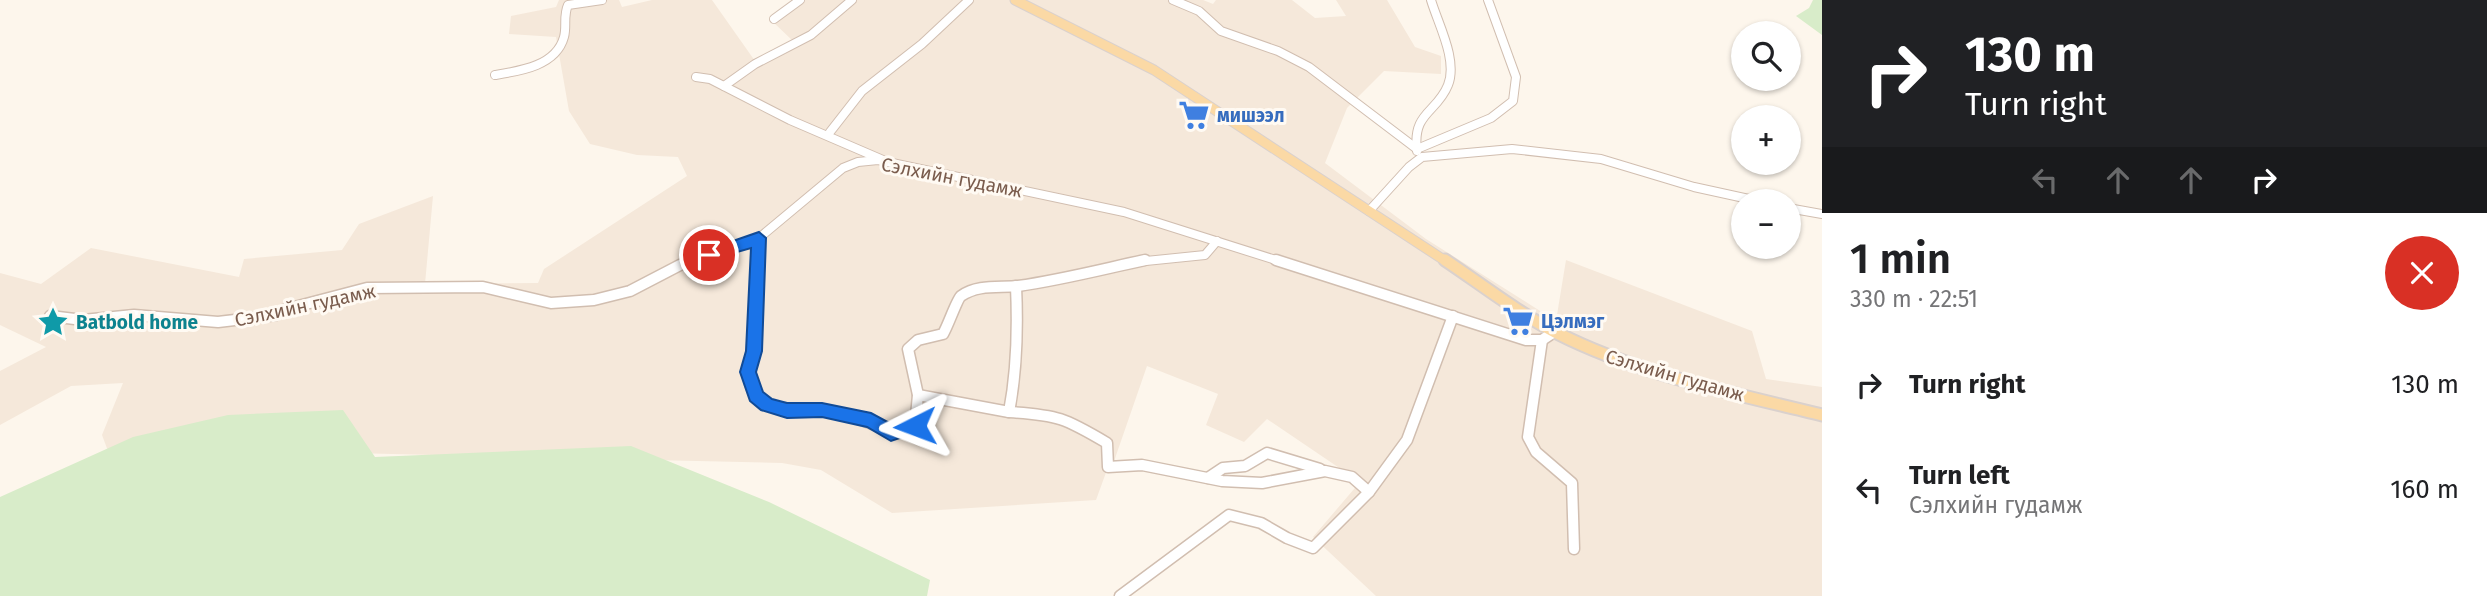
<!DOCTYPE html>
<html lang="en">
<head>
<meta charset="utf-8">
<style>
	:root { --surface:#fff; --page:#f6f6f6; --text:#202124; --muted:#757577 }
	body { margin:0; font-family:"Fira Sans",sans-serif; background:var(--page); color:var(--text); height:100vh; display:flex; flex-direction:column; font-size:26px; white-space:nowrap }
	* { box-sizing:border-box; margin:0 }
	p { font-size:23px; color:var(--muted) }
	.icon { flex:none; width:38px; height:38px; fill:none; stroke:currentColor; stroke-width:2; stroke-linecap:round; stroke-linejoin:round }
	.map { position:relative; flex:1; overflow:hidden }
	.panel { display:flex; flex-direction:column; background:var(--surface); width:665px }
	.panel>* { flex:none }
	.top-card { background:#202124; color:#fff; overflow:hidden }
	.fabs { position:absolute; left:1731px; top:21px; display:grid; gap:14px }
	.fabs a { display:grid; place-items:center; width:70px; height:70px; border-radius:50%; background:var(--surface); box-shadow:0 2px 5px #0004; font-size:35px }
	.pin { position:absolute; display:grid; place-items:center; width:60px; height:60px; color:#fff; margin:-30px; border:4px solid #fff; border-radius:50%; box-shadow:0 2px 7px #0007 }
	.me { position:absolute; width:77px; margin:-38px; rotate:267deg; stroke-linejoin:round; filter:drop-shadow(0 0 5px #0008) }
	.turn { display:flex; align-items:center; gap:24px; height:147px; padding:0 28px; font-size:32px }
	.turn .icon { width:91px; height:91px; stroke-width:2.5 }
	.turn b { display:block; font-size:49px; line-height:60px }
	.lanes { display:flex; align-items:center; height:66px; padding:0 28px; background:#0003; justify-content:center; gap:35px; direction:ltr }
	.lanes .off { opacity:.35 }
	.round { display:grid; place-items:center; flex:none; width:74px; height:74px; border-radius:37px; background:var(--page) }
	.summary { display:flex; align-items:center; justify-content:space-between; height:119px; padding:0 28px }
	h1 { font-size:42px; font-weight:600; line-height:52px }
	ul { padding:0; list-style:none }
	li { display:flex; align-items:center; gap:21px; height:105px; padding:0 28px }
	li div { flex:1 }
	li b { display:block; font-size:26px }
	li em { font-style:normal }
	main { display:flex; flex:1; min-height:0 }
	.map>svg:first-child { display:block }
	.residential { fill:#f5e8da }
	.green { fill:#d8ecc9 }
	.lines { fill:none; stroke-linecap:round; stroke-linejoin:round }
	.minor-far1-casing { stroke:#d1beb0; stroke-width:10 }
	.minor-casing { stroke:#d1beb0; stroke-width:13 }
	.major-far1-casing { stroke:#dad1cd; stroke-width:11 }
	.major-casing { stroke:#dad1cd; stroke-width:15 }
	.minor-far1 { stroke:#fff; stroke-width:8 }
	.minor { stroke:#fff; stroke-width:10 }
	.major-far1 { stroke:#fbd9a5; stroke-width:9 }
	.major { stroke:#fbd9a5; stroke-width:11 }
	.route { fill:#1a73e8; stroke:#114b97; stroke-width:2 }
	.labels { text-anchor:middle; stroke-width:6; stroke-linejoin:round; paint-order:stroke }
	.shop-label { font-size:19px; font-weight:bold; fill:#366cbe; stroke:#fffaf3; text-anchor:start }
	.street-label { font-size:19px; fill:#7a5c4d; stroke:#fffaf3 }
	.culture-label { font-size:19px; font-weight:bold; fill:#0d838f; stroke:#fffaf3; text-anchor:start }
</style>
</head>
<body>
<main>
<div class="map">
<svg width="1822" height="596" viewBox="0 0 1822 596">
	<rect width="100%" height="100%" fill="#fdf6ec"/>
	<path class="residential" d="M559,0H619L622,7L652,0H712L755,61L795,43L771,20L795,0H1203L1213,4L1216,0H1292L1315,18L1346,16L1336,0H1387L1415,47L1441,56V74L1384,71L1347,108L1325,163L1426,239L1556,321L1566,260L1752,331L1766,379L1822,387V596H1376L1313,537L1360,482L1267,419L1244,442L1206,425L1218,394L1147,366L1112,467H1108L1096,500L892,513L821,470L782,463L350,453L111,459L102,435L123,383L71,386L0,425V371L46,347L0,325V273L41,284L91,248L239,277L244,259L342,250L359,224L433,196L425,284L538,283L544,269L687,176L678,157L637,155L590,144L569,111L556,37L509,34L511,16L556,7Z"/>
	<g class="green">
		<path d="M1813,0H1822V35L1796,16L1809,8Z"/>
		<path d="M343,410L375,457L631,446L769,502L930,580L927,596H0V497L133,437L228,415Z"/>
	</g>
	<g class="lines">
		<g class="minor-far1-casing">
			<g id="minor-far1">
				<path d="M1173,0L1199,11L1221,31L1278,51L1309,67L1417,149L1491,118L1513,101L1516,77L1488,0"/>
				<path d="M774,19L800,0"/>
				<path d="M495,75C520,71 556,66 564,37C567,26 563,16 568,5L602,0"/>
				<path d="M696,77L710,79L790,120L883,160"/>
				<path d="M724,86L755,64L811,35L852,0"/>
				<path d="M830,132L862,91L922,44L969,0"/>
				<path d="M1417,151C1412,112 1437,113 1448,85C1458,60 1438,24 1431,0"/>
				<path d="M1788,208L1822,214"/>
				<path d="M1369,211L1409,167L1422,157L1512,149L1601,159L1694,187L1758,201"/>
				<path d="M689,262L759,238L843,168L858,162L878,160L1124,212L1282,262"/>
				<path d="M758,262L759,238"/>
				<path d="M1136,262L1205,255L1217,241"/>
			</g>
		</g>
		<g class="minor-casing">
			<g id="minor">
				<path d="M758,260C757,289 756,318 754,347C754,355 748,365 748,373C753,420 795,405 825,411C849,415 870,421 891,433L915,426L918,395L908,349L918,340L943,334C948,326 957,299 961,296C978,284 999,288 1018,286C1061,280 1103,269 1145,260"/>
				<path d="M1276,260L1526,340H1542L1554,332"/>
				<path d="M50,316L83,320L134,315L218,322L276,315L283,310L367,288L483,287L551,303L594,300L630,291L680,265L695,260"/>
				<path d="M1542,340L1528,437L1536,452L1572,483L1574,549"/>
				<path d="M918,395L1009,412C1017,370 1018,329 1016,286"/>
				<path d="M1009,412C1058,415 1065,418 1107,443L1108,467L1142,465L1222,481L1262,483L1325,471L1352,477L1369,492"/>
				<path d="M1208,478L1223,468L1245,466L1267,453L1320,469"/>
				<path d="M1120,596L1229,515L1261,523L1287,538L1313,548L1369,492L1407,440L1453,316"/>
			</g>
		</g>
		<g class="major-far1-casing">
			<path id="major-far1" d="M1015,0L1154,70L1447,262"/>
		</g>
		<g class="major-casing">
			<path id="major" d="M1445,260C1481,284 1518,313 1557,333C1640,375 1733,393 1822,415"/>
		</g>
		<use href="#minor-far1" class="minor-far1"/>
		<use href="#minor" class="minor"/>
		<use href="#major-far1" class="major-far1"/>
		<use href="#major" class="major"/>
	</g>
	<path class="route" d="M759,232L766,238L762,351L756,372L763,392L772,399L787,403H822L871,413L893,425L915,418L921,421L924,426L921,431L891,441L867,427L822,417L787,418L761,410L750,401L740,372L746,351L751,248L709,260L702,255L704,251Z"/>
	<defs>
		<g id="supermarket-bare" transform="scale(2.415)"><path d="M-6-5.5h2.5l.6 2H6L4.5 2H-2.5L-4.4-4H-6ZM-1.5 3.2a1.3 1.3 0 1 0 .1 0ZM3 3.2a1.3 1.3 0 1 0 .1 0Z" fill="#3f7fe0" stroke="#fffaf3" stroke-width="2.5" paint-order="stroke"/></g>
		<g id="sight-bare" transform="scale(2.415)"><path d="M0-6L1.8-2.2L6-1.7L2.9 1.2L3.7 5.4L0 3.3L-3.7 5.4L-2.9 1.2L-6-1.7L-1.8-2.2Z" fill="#0f9aa8" stroke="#fffaf3" stroke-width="2.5" paint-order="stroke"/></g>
	</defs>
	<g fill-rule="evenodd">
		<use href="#supermarket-bare" x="1194" y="115"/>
		<use href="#supermarket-bare" x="1518" y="321"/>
		<use href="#sight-bare" x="53" y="322"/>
	</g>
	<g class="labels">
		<g class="shop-label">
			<text x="1217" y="122">мишээл</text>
			<text x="1541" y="328">Цэлмэг</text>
		</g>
		<g class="street-label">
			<text transform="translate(952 177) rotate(11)" y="7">Сэлхийн гудамж</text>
			<text transform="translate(305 305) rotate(-12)" y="7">Сэлхийн гудамж</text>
			<text transform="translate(1675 375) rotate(16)" y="7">Сэлхийн гудамж</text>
		</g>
		<g class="culture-label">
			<text x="76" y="329">Batbold home</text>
		</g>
	</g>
</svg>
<div class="fabs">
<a><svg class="icon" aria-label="search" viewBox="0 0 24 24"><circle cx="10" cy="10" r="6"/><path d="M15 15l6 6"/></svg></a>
<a>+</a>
<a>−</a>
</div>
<div class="pin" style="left:709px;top:255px;background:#d93025"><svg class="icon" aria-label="arrive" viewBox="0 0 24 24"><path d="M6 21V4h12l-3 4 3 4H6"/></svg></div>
<svg class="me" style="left:915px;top:426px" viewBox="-20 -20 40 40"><path d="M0-17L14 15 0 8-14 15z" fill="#1a73e8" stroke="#fff" stroke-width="4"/></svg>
</div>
<section class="panel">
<div class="top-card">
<div class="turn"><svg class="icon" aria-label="right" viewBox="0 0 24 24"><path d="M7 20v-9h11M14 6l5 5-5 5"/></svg><div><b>130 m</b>Turn right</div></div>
<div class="lanes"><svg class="icon off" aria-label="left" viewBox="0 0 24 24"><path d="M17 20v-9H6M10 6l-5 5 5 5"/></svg><svg class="icon off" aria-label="ahead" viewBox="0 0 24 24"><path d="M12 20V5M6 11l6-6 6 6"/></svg><svg class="icon off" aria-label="ahead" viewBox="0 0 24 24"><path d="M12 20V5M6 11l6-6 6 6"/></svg><svg class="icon" aria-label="right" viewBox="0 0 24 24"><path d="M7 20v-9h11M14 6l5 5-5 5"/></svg></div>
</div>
<div class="summary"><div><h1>1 min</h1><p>330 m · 22:51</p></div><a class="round" style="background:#d93025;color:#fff"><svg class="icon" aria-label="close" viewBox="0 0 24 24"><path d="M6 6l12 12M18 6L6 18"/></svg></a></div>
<ul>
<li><svg class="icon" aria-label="right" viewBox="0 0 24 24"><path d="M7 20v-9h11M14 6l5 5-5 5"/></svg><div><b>Turn right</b></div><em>130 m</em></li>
<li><svg class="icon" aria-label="left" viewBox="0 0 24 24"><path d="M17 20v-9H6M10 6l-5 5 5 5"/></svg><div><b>Turn left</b><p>Сэлхийн гудамж</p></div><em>160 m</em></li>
</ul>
</section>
</main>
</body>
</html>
